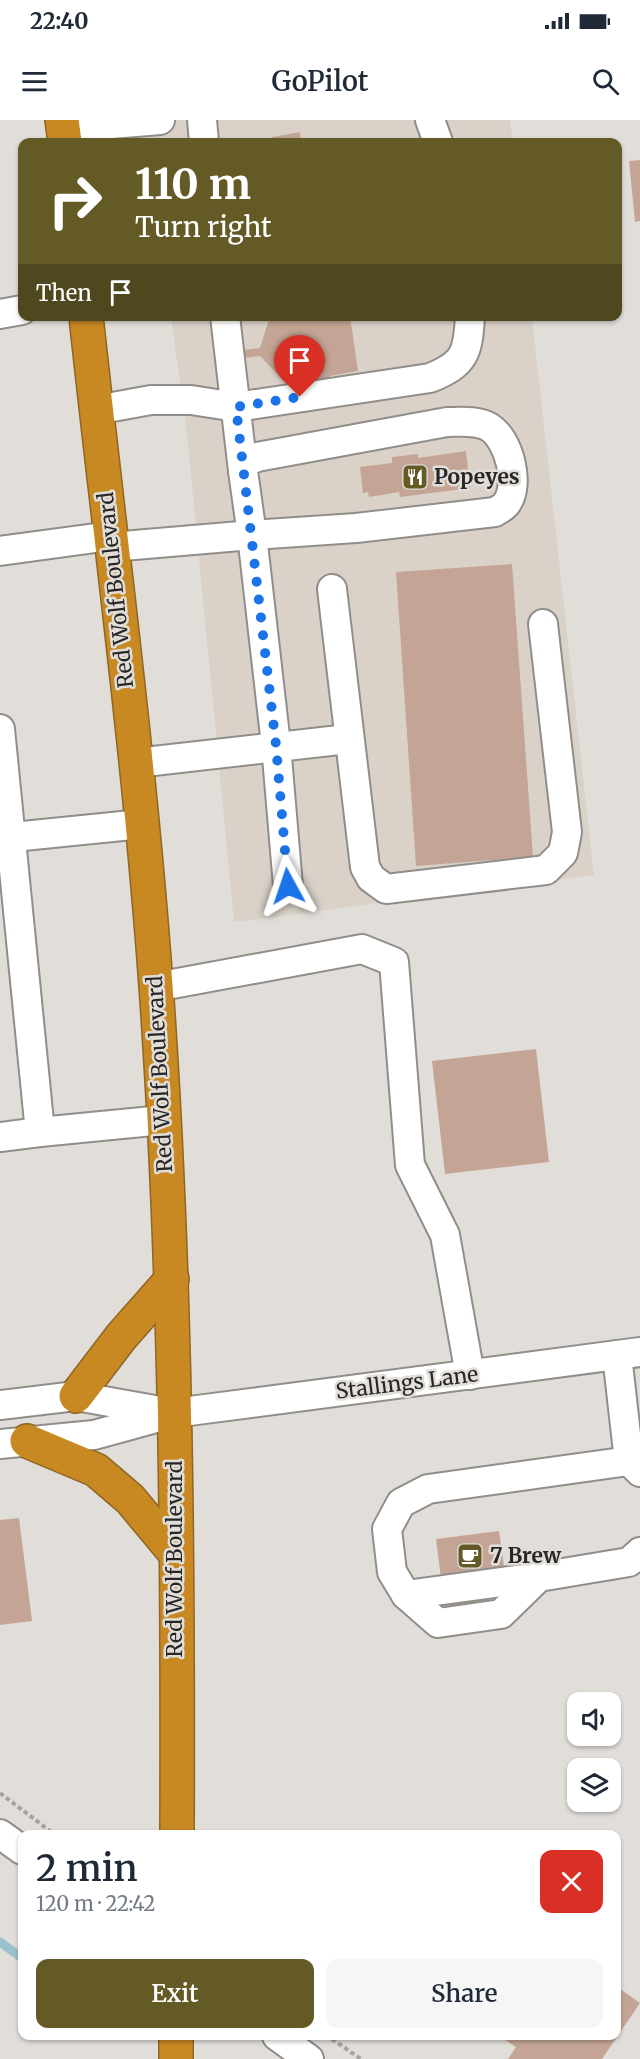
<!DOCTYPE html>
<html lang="en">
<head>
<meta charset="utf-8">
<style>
	:root { --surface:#fff; --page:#f6f6f7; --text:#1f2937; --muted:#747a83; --accent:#635a26 }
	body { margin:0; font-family:Merriweather,serif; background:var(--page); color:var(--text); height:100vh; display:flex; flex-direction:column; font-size:22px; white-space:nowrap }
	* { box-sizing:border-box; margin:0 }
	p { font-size:20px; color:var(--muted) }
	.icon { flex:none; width:33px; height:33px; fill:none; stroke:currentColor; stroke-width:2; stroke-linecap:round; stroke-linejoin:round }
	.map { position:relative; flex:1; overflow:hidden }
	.details { position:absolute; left:18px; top:1710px; width:603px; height:210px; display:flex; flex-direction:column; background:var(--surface); border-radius:12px; box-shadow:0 2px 4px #0004 }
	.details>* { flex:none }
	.hud { position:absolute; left:18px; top:18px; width:604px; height:183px; border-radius:12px; box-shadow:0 2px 4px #0004; background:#635a26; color:#fff; overflow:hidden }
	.buttons { position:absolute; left:567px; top:1572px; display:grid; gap:12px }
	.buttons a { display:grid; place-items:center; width:54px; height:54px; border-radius:12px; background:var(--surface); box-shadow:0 2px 4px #0004; font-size:30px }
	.pin { position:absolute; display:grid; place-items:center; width:51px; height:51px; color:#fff; margin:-62px -26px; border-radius:50% 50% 50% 0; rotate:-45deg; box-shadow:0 0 6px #0007 }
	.pin .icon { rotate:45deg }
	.me { position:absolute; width:66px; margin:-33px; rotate:355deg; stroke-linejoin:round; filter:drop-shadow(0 0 4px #0008) }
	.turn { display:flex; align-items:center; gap:21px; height:126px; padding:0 18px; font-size:27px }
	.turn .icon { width:78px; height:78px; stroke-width:2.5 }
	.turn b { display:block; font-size:42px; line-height:51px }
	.then { display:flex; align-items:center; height:57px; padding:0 18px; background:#0003; gap:12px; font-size:22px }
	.round { display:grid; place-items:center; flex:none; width:63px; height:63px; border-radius:12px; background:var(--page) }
	.headline { display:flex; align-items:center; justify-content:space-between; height:102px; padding:0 18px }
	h1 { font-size:36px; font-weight:600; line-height:45px }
	.action { display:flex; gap:12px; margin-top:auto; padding:12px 18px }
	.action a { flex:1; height:69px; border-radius:12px; background:var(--accent); color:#fff; font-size:24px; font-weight:600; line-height:69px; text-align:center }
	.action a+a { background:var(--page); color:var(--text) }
	.status { display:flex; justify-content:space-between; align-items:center; height:42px; padding:0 30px; background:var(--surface); direction:ltr }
	.status svg { height:16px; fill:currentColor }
	header { display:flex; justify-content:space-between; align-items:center; height:78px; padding:0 18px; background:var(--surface); font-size:27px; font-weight:600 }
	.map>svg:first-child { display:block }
	.built { fill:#dad2c9 }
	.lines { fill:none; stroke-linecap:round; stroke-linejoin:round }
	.stream { stroke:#9bc2cb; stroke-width:9 }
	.building { fill:#c4a595 }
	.minor-casing { stroke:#918e8a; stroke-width:32 }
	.highway-casing { stroke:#906624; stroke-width:36 }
	.path { stroke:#a5a3a0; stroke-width:4; stroke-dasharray:4.5 3; stroke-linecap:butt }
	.minor { stroke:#fff; stroke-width:28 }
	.highway { stroke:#c88923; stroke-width:33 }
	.route { stroke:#1a73e8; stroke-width:10; stroke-dasharray:0 18 }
	.labels { text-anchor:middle; stroke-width:5; stroke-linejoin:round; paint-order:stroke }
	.poi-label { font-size:21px; font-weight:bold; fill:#272625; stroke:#e1deda; text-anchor:start }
	.street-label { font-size:21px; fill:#272625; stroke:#e1deda }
</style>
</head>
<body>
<div class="status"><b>22:40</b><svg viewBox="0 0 49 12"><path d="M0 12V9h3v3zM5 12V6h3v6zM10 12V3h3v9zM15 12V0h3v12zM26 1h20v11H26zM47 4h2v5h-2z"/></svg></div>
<header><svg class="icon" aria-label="menu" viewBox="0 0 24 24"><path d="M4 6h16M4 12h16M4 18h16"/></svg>GoPilot<svg class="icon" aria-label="search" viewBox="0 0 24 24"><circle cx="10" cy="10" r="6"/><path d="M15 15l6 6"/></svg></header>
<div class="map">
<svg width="640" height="1939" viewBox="0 0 640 1939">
	<rect width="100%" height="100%" fill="#e1deda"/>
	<g class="built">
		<path d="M145,0H510L513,22H148Z"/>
		<path d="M171,197H532L594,755L234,802L187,314Z"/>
	</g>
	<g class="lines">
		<path class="stream" d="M0,1822L22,1838"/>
	</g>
	<g class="building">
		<path d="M300,12L301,22H273L272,17Z"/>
		<path d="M640,40V101L635,102L629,41Z"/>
		<path d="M270,196H350L358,251L330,256L332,267L300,272L293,258L285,262L260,236L244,238L243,230L260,228Z"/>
		<path d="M466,331L470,368L400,377L399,372L369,377L368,372L363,373L360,347L392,343V337L418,334V338Z"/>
		<path d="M512,444L533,737L416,746L396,452Z"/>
		<path d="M536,929L549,1042L445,1054L432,941Z"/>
		<path d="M19,1398L32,1501L0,1505V1400Z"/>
		<path d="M499,1411L505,1453L483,1457L486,1485L445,1490L436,1419Z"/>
		<path d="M616,1866L640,1883L602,1939H508L516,1927L499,1916H616Z"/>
	</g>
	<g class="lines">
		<g class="minor-casing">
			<g id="minor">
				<path d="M202,0L204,22"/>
				<path d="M430,0L438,22"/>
				<path d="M63,8L160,0"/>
				<path d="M0,194L22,190"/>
				<path d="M225,196L243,351"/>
				<path d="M96,290L151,280H191L236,287L430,258C465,244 468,233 470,196"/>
				<path d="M447,302C460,302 477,300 489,307C509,319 521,365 506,384C504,387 498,390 495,392L356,408L252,415L243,351L246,342L257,337Z"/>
				<path d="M111,427L252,415L276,625L288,766"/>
				<path d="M0,431L110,416"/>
				<path d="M332,469L365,747L371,758L386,769L546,750L563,733L567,712L543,504"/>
				<path d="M0,609L40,1012L163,1000"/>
				<path d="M136,643L348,619"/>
				<path d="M13,717L142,704"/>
				<path d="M156,867L362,829L394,842L410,1045L445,1115L470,1255"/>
				<path d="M0,1017L40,1012"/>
				<path d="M617,1235L629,1341L640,1352"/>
				<path d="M0,1285L76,1276L166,1292"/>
				<path d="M0,1324L94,1315L174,1293L640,1232"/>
				<path d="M629,1341L428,1369L401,1383L387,1409L392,1452L406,1475L438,1503L501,1494L539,1457L629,1442L640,1432"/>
				<path d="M406,1475L539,1457"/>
				<path d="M0,1714L22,1730"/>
				<path d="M277,1916L309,1939"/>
			</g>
		</g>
		<g class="highway-casing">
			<g id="highway">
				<path d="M62,0L65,22"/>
				<path d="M86,196C110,419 140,642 156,866C176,1148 178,1432 177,1714"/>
				<path d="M76,1276L121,1217L172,1159"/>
				<path d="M27,1321L96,1350L130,1379L175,1433"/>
				<path d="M176,1939V1916"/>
			</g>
		</g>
		<g class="path">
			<path d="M0,1673L54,1714"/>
			<path d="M332,1919L361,1939"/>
		</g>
		<use href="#minor" class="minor"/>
		<use href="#highway" class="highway"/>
	</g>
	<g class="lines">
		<path class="route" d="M288,766L276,625L236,287L300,277"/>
	</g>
	<defs>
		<g id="restaurant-square" transform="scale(1.35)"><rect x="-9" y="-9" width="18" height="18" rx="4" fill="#635a26" stroke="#e1deda"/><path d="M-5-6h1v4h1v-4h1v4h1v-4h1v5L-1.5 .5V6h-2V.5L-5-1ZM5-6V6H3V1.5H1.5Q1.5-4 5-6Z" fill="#fff"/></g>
		<g id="cafe-square" transform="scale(1.35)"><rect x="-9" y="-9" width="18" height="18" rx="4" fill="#635a26" stroke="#e1deda"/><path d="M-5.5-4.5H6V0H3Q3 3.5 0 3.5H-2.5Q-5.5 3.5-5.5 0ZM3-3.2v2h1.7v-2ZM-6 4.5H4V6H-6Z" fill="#fff"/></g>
	</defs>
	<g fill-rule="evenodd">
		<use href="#restaurant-square" x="415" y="357"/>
		<use href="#cafe-square" x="470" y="1436"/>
	</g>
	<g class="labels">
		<g class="poi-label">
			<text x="434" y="364">Popeyes</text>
			<text x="490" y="1443">7 Brew</text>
		</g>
		<g class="street-label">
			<text transform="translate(116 470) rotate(-96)" y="7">Red Wolf Boulevard</text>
			<text transform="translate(160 954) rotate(-93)" y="7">Red Wolf Boulevard</text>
			<text transform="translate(407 1263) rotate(-7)" y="7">Stallings Lane</text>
			<text transform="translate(175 1439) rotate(-90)" y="7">Red Wolf Boulevard</text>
		</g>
	</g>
</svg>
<div class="buttons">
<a><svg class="icon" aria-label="sound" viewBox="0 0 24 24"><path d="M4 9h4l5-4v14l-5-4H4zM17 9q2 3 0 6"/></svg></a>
<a><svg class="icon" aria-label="layers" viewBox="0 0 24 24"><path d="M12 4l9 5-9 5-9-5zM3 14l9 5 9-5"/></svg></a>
</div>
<div class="pin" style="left:300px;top:277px;background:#d93025"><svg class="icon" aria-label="arrive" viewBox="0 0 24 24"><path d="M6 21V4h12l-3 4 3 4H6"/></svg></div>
<svg class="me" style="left:288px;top:766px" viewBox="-20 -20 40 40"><path d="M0-17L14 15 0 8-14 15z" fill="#1a73e8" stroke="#fff" stroke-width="4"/></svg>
<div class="hud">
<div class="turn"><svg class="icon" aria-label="right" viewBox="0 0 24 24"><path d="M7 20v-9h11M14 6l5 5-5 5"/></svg><div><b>110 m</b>Turn right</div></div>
<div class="then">Then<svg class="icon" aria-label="arrive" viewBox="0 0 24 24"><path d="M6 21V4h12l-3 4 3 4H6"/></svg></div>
</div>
<section class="details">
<div class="headline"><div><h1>2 min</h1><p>120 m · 22:42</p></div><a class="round" style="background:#d93025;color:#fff"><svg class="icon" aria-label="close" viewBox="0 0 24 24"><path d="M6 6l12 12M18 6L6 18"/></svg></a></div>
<div class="action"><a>Exit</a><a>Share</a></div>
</section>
</div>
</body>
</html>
